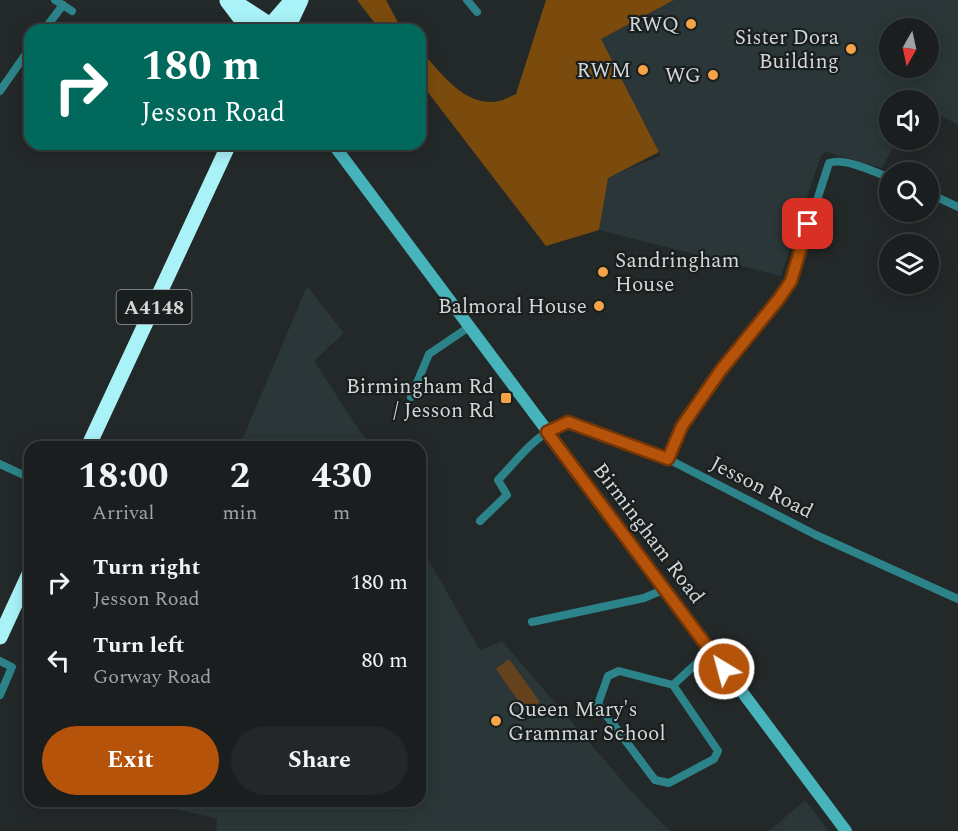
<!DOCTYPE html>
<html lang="en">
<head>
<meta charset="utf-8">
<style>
	:root { --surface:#1a1e1e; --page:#232727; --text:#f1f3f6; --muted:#9fa2a4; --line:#383c3c; --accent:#b45309 }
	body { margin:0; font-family:Spectral,serif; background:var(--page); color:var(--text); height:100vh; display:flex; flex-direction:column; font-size:22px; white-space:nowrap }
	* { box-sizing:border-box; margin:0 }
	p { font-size:20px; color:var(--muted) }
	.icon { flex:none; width:33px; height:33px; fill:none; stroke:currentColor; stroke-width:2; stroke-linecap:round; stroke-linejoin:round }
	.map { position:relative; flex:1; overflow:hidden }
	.details { position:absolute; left:24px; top:441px; width:402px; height:366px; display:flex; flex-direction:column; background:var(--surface); border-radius:18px; box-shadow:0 3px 15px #0003,0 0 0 2px var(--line) }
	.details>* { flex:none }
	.hud { position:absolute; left:24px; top:24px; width:402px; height:126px; border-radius:18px; box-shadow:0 3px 15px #0003,0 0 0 2px var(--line); background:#00695c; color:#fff; overflow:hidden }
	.needle { width:39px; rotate:189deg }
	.fabs { position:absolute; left:879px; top:18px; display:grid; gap:12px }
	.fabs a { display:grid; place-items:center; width:60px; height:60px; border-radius:50%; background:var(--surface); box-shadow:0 3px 15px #0003,0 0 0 2px var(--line); font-size:30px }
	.pin { position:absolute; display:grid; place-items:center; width:51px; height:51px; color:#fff; margin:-26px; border-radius:12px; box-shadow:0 3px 9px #0006 }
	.me { position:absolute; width:66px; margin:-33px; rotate:323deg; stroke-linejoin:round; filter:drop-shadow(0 0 4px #0008) }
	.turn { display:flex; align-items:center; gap:21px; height:126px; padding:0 18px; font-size:27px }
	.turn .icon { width:78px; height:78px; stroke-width:2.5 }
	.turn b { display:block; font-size:42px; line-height:51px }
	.eta { display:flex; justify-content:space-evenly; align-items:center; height:102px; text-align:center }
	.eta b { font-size:36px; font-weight:700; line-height:42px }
	.cta { display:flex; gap:12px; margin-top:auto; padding:12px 18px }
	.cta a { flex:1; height:69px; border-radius:36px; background:var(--accent); color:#fff; font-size:24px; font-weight:700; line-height:69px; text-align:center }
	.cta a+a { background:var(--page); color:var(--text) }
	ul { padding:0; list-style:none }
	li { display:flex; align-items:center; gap:18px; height:78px; padding:0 18px }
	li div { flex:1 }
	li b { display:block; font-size:22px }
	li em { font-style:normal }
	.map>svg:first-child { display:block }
	.built { fill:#2a3637; fill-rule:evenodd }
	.green { fill:#65421b }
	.forest { fill:#7b4b0d }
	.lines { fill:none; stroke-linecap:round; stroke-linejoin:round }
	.street { stroke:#2c8389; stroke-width:8 }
	.secondary { stroke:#47b3bb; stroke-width:12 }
	.highway { stroke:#a9f2f7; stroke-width:15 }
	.route-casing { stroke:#753606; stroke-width:15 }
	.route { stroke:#b45309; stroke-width:10 }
	.poi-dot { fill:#f5a346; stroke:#191e1e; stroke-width:2 }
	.labels { text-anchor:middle; stroke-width:4.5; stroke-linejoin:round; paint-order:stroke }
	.shield { fill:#191e1e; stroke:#9b9f9f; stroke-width:1.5 }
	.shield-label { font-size:20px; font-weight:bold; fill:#d3d6d6 }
	.poi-label { font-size:21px; fill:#d3d6d6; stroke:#191e1e; text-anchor:end }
	.street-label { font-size:21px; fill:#d3d6d6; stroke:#191e1e }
</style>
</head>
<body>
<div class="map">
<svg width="958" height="831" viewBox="0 0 958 831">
	<rect width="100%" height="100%" fill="#232828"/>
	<g class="built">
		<path d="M674,0H958V125L929,109L928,100H890V140H897L882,168L826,152L821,155L781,276L599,230L607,177L661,156L600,39ZM890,28H928V68H890Z"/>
		<path d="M307,286L344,333L314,361L358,428L373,447H239Z"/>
		<path d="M420,545L480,650L502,641L632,792L670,831H216L217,819L142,801H420Z"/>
		<path d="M805,800L829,831H769Z"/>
	</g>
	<path class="green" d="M509,659L540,702L526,712L496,669Z"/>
	<g class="forest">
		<path d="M357,0H386L402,30H380Z"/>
		<path d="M546,0H674L601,39L659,152L608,178L599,230L546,246L420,82V50C441,72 464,108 499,101C505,100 511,96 516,94Z"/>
	</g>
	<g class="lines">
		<g class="street">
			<path d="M55,0L72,11"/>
			<path d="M467,0L477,12"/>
			<path d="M44,30L63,5"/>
			<path d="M0,91L30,48"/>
			<path d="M928,193L958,207"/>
			<path d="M411,397L429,354L469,327"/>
			<path d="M668,459L682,426L721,370L778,300L791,281L829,163C844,157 875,172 890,178"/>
			<path d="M0,464L30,478"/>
			<path d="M480,521L507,495L498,480C520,457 537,432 568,422L668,459L816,535L958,599"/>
			<path d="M532,622L644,598L665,589"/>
			<path d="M0,661L12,667L0,695"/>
			<path d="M673,685L619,671L608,676L598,704L655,780L669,783L714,759L718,751L673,685L711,650"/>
		</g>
		<path class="secondary" d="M333,144L846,831"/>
		<g class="highway">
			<path d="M232,0L266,22"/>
			<path d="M227,1L249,30"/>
			<path d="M272,23L292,0"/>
			<path d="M287,30L301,0"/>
			<path d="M88,447L229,144"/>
			<path d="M0,637L30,572"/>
		</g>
	</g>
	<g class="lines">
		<g class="route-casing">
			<path id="route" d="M724,669L547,432L568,422L668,459L682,426L721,370L778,300L791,281L808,224"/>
		</g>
		<use href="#route" class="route"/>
	</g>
	<g class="poi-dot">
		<circle cx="691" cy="24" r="6"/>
		<circle cx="851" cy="49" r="6"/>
		<circle cx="643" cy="70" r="6"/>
		<circle cx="713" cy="75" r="6"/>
		<circle cx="603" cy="272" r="6"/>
		<circle cx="599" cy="306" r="6"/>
		<rect x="500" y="392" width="12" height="12" rx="3"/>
		<circle cx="496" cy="721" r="6"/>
	</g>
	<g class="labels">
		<rect class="shield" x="116.5" y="290" width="75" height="34" rx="4.5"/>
		<g class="shield-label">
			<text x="154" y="314">A4148</text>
		</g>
		<g class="poi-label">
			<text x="679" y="31">RWQ</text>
			<text x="839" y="44">Sister Dora<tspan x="839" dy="24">Building</tspan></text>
			<text x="631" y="77">RWM</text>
			<text x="701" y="82">WG</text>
			<text x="615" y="267" text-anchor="start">Sandringham<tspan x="615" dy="24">House</tspan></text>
			<text x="587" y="313">Balmoral House</text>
			<text x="494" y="393">Birmingham Rd<tspan x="494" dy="24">/ Jesson Rd</tspan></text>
			<text x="508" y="716" text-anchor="start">Queen Mary's<tspan x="508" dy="24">Grammar School</tspan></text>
		</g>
		<g class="street-label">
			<text transform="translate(762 487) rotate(27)" y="7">Jesson Road</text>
			<text transform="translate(649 533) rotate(53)" y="7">Birmingham Road</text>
		</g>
	</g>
</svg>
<div class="fabs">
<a><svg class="needle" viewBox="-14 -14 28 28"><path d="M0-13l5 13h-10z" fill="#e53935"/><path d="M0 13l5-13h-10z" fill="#9fa2a4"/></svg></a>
<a><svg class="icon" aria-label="sound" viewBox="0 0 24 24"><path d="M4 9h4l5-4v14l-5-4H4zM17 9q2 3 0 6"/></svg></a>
<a><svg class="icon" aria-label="search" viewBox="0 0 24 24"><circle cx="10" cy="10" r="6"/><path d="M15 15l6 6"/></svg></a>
<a><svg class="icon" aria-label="layers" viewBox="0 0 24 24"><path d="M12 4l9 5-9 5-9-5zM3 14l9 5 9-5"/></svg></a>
</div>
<div class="pin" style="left:808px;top:224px;background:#d93025"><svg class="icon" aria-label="arrive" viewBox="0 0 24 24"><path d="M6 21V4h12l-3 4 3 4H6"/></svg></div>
<svg class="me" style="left:724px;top:669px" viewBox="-20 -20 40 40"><circle r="17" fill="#b45309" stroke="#fff" stroke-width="3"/><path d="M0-11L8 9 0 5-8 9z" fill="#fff"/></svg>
<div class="hud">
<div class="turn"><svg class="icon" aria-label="right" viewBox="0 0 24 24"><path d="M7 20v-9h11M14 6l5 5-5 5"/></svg><div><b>180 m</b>Jesson Road</div></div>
</div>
<section class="details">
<div class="eta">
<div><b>18:00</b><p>Arrival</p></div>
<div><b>2</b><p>min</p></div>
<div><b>430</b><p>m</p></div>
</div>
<ul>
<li><svg class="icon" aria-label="right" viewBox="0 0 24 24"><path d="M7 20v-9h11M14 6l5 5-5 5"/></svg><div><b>Turn right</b><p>Jesson Road</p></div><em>180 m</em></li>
<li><svg class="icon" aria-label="left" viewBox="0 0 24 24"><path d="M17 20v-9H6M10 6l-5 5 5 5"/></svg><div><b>Turn left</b><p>Gorway Road</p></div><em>80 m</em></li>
</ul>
<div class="cta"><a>Exit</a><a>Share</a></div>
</section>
</div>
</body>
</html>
